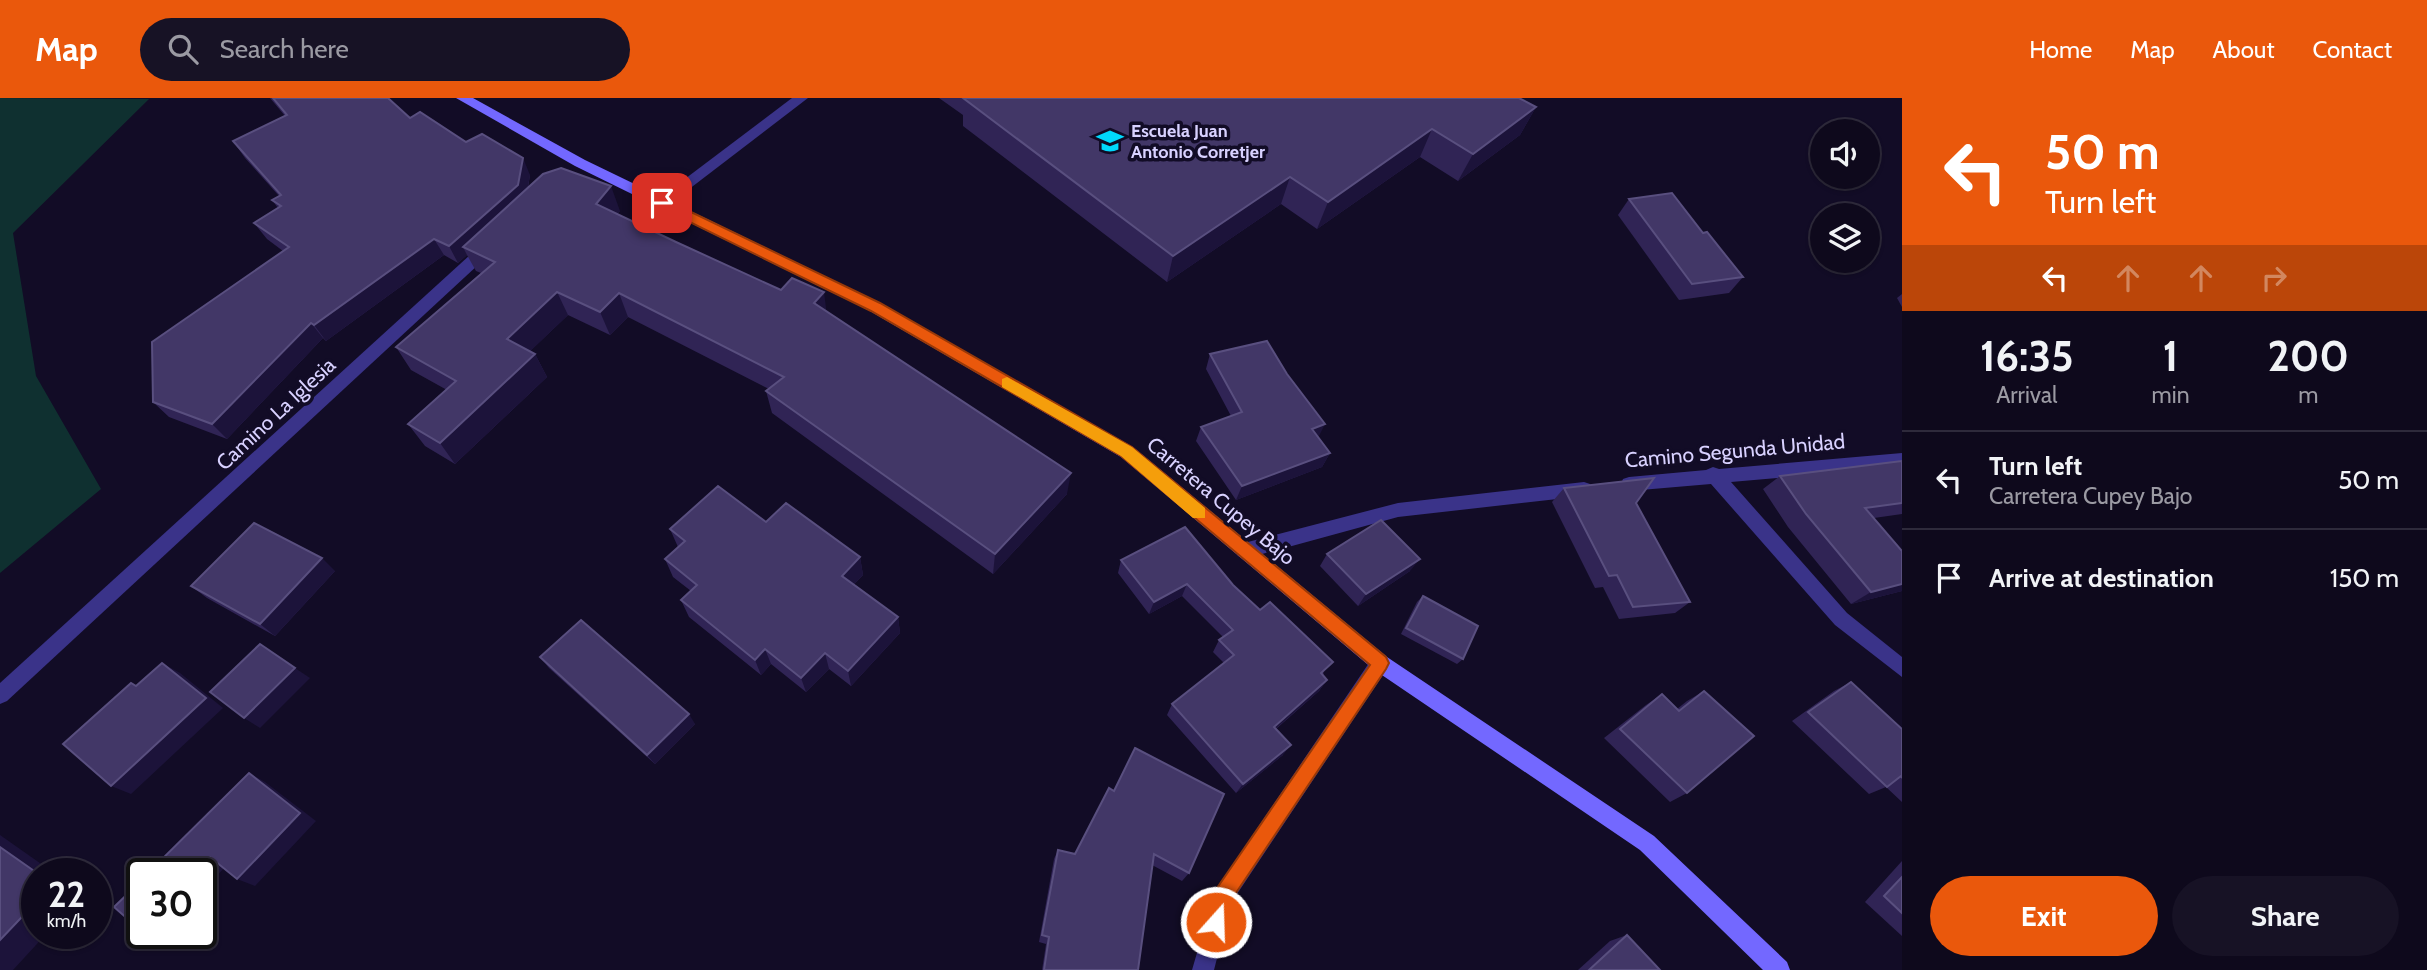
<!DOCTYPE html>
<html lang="en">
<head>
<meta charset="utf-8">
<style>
	:root { --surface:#0e091c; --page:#171225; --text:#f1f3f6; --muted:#9b9aa3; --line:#2e2a3b; --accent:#ea580c }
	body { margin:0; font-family:Cabin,sans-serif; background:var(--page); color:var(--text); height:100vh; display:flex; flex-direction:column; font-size:26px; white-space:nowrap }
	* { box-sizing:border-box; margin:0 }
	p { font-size:23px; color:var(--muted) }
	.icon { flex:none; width:38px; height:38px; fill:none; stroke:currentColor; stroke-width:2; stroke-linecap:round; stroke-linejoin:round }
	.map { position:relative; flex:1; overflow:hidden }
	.details { display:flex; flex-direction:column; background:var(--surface); width:525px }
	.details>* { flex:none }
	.top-card { background:#ea580c; color:#fff; overflow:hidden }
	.controls { position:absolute; left:1810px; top:21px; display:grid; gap:14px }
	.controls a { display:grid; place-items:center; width:70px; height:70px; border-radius:50%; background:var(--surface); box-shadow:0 2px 5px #0004,0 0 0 2px var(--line); font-size:35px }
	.speed { position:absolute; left:21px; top:760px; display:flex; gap:14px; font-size:35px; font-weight:700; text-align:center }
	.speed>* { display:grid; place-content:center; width:91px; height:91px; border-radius:50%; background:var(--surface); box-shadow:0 2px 5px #0004,0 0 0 2px var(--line); line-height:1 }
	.speed small { font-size:18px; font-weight:400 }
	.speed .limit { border:4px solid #111; border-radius:10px; background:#fff; color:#111 }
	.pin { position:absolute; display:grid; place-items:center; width:60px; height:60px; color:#fff; margin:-30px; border-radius:14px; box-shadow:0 4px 10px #0006 }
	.me { position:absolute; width:77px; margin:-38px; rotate:20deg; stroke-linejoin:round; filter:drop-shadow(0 0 5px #0008) }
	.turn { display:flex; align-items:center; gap:24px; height:147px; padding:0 28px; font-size:32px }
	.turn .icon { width:91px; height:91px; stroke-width:2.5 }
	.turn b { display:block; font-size:49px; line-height:60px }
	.lanes { display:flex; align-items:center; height:66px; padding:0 28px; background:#0003; justify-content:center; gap:35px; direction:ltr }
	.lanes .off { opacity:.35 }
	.eta { display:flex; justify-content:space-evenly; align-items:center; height:119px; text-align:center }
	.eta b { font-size:42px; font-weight:700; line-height:49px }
	.action { display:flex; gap:14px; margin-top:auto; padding:14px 28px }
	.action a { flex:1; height:80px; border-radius:42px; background:var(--accent); color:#fff; font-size:28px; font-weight:700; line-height:80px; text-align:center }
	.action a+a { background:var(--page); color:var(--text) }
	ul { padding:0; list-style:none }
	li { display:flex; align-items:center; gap:21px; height:98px; padding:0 28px; border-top:2px solid var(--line) }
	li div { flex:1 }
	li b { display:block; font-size:26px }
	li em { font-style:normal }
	header { display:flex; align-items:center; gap:42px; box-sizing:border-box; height:98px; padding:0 35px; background:var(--accent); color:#fff }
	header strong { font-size:33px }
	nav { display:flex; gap:38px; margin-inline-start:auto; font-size:24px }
	.search { width:490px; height:63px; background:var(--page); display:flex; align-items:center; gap:18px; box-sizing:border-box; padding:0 24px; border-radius:38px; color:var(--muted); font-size:26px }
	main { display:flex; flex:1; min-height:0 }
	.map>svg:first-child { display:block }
	.green { fill:#0f3030 }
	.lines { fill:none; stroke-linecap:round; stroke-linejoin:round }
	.street { fill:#3a3389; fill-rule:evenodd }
	.secondary { fill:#7368ff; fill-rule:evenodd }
	.wall { fill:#302455 }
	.shaded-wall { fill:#1c133a }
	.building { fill:#423767; stroke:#594f7f; stroke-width:2 }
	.route { fill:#ea580c; stroke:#983908; stroke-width:2 }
	.slow { fill:#f59e0b }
	.labels { text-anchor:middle; stroke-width:7; stroke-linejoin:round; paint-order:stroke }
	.far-poi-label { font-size:18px; font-weight:bold; fill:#d8d1ff; stroke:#120c26; text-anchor:start }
	.street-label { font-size:21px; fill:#d8d1ff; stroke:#120c26 }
</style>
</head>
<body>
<header>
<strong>Map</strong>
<div class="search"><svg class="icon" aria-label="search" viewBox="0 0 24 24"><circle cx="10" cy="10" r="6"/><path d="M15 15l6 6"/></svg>Search here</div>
<nav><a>Home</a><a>Map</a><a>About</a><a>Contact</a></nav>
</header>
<main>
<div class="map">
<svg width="1902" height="872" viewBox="0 0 1902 872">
	<rect width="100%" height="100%" fill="#120c26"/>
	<path class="green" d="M0,0L149,1L13,135L36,278L101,391L0,475Z"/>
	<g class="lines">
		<g class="street">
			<path d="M792,0H808L667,108H657V102Z"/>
			<path d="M487,145L494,150L492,154L7,603L0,606V585L482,146Z"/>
			<path d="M1902,355V369L1731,384L1847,515L1902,559V579L1835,527L1711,386L1629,393L1623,391L1621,386L1623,381L1629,379L1706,372L1713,369L1719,371Z"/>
			<path d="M1584,384L1590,386L1593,391L1590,396L1584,398L1398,419L1244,461L1238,458L1235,453L1238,448L1244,445L1398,405Z"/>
			<path d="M1380,556L1387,559L1389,565L1387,571L1231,805L1214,872H1192L1215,793L1373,559Z"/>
		</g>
		<path class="secondary" d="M456,0H473L585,62L880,205L1133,349L1387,559L1654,738L1787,864L1790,872H1763L1640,752L1373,571L1121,359L870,213L575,68Z"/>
	</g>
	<g class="wall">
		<path d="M270,0H388L410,20L466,44L530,77L528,90L620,113L617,116L827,214L1067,396L993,476L772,315L766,293L769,291L628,219L610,237L568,217L530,253L535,256L547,279L455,366L425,348L408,326L447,292L411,272L396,249L481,175L476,173L467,157L458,165L444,157L326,243L323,240L227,341L169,319L153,304L283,153L267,141L254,125L278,110L272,102L279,98L245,60L233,43L285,18Z"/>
		<path d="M939,0H1519L1536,9L1520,37L1458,83L1420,59L1317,131L1281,106L1167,184L963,28V17Z"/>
		<path d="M1629,101L1703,135L1743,179L1729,195L1679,202L1618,117Z"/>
		<path d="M1902,196V209L1897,200Z"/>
		<path d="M1210,256L1318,339L1330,355L1322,369L1236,402L1196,343L1201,329L1231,318L1206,271Z"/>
		<path d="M1902,363V416L1874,420L1902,493L1851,506L1788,429L1763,391L1780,378Z"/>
		<path d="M1564,390L1636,405L1690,504L1675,515L1619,521L1603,489L1595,490L1552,404Z"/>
		<path d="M766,424L860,459L863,477L854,486L898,519L900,535L851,588L829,571L806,594L771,566L761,577L689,519L681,502L691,493L673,479L665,461L678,449L670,431Z"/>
		<path d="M1327,456L1410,473L1358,508L1320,468Z"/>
		<path d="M1121,462L1233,487L1324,575L1322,577L1327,582L1319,593L1276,631L1283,657L1236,695L1167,617L1172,606L1224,565L1213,554L1219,542L1223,539L1182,498L1149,516L1118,475Z"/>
		<path d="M335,473L275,538L207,500L191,488Z"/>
		<path d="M1423,498L1463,561L1457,566L1401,536L1417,504Z"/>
		<path d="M540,559L695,626L655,666L549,570Z"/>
		<path d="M1851,584L1902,631V704L1886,689L1869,696L1792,623L1834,593Z"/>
		<path d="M1704,593L1687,695L1670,704L1604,640L1646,607L1662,596L1677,611L1687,603Z"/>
		<path d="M1114,693L1189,775L1182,783L1152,767L1138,872H1042L1046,846L1039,844L1054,761L1058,752L1075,756Z"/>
		<path d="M1902,763V838L1865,804Z"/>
		<path d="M1627,837L1660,872H1578L1610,843Z"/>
	</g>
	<g class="shaded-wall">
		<path d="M1536,9L1520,37L1458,83L1473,56Z"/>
		<path d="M1432,31L1420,59L1317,131L1328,104Z"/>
		<path d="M523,60L530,77L525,104L463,149L467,157L458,165L449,148Z"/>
		<path d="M1290,79L1281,106L1167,184L1173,158Z"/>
		<path d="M611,88L620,113L605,130L596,106Z"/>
		<path d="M434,141L444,157L326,243L314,227Z"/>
		<path d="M557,194L568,217L519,264L507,241Z"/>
		<path d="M824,194L827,218L814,205Z"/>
		<path d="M619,195L628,219L610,237L600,214Z"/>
		<path d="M311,225L323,240L227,341L212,326Z"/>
		<path d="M535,256L547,279L455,366L440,345Z"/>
		<path d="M1325,326L1318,340L1312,331Z"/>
		<path d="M1330,355L1322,369L1236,402L1242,388Z"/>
		<path d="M1071,375L1067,396L993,476L995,456Z"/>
		<path d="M860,459L863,477L845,495L842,478Z"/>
		<path d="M322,460L335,473L275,538L260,526Z"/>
		<path d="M1420,461L1410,473L1358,508L1366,496Z"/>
		<path d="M1187,486L1182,498L1149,516L1154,504Z"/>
		<path d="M1902,486V493L1851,506L1871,494Z"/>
		<path d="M898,519L900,535L851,588L848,573Z"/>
		<path d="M765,551L771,566L761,577L755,562Z"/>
		<path d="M825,555L829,571L806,594L801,580Z"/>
		<path d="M162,565L180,575L223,610L131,696L111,688Z"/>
		<path d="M295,570L310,580L260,630L244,620Z"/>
		<path d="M1327,582L1319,593L1266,639L1274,629Z"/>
		<path d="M689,616L695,626L655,666L647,657Z"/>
		<path d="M1291,647L1283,657L1236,695L1243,686Z"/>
		<path d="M249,675L265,684L316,723L255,788L237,781Z"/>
		<path d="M0,737L54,775H37L0,749Z"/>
		<path d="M210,759L228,766L201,794V775H194Z"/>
		<path d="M37,803V835H47L13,872H0V842Z"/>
	</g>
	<g class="building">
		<path d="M273,0H388L410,20L420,14L466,44L482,36L523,60L518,87L449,148L434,141L314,227L311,225L212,326L153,304L152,244L289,149L254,125L281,108L272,102L281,97L233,43L287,17Z"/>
		<path d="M963,0H1519L1536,9L1473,56L1432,31L1328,104L1290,79L1173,158Z"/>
		<path d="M561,70L611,88L596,106L676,144L781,192L792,180L824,194L814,205L1071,375L995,456L766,293L784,279L619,195L600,214L557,194L507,241L535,256L440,345L408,326L456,283L396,249L495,164L463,149L543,76Z"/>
		<path d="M1672,95L1703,135L1707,134L1743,179L1692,186L1629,101Z"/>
		<path d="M1267,243L1287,276L1325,326L1312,331L1330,355L1242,388L1201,329L1242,314L1210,256Z"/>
		<path d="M1902,363V405L1865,410L1902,453V486L1871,494L1806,416L1780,378Z"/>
		<path d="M1654,380L1636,405L1690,504L1633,509L1617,477L1609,478L1564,390Z"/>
		<path d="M718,388L766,424L786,405L860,459L842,478L898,519L848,573L825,555L801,580L765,551L755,562L681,502L697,487L665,461L685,443L670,431Z"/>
		<path d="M1381,422L1420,461L1366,496L1327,456Z"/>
		<path d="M254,425L322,460L260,526L191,488Z"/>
		<path d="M1185,429L1233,487L1260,512L1270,504L1333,564L1321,575L1327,582L1274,629L1291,647L1243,686L1172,606L1234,557L1219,542L1233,532L1187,486L1154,504L1121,462Z"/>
		<path d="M1423,498L1478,528L1463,561L1406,530Z"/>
		<path d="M581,522L689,616L647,657L540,559Z"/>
		<path d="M260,546L295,570L244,620L210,594Z"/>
		<path d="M162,565L206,600L111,688L63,646L131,585L136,588Z"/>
		<path d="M1851,584L1902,631V680L1901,678L1887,689L1808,614Z"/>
		<path d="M1704,593L1754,638L1687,695L1620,631L1662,596L1679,613Z"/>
		<path d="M1135,650L1224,696L1189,775L1154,756L1138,872H1044L1049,839L1042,837L1058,752L1075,756L1109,690L1114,693Z"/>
		<path d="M249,675L300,715L237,781L210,759L194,775H148Z"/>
		<path d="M0,749L37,775V803L0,842Z"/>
		<path d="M1902,779V815L1884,798Z"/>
		<path d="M142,782V828L139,831L114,809Z"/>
		<path d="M1627,837L1660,872H1589Z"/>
	</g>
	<path class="route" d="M662,100L880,205L1132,349L1386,559L1389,565L1386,571L1230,804L1222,831L1216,833L1209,831L1206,824L1215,793L1370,567L1121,358L871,213L657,108V102Z"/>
	<path class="slow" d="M1007,279L1132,349L1205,410V420H1193L1121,358L1002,289V281Z"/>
	<defs>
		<g id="school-bare" transform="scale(2.1)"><path d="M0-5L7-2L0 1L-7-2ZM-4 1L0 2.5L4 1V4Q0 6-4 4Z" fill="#00d8fc" stroke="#120c26" stroke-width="2.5" paint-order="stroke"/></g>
	</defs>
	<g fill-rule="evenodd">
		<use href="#school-bare" x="1110" y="43"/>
	</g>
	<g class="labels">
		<g class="far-poi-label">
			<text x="1131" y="39">Escuela Juan<tspan x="1131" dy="21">Antonio Corretjer</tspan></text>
		</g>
		<g class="street-label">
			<text transform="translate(276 316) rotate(-43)" y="7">Camino La Iglesia</text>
			<text transform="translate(1735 353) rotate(-5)" y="7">Camino Segunda Unidad</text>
			<text transform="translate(1221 403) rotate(40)" y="7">Carretera Cupey Bajo</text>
		</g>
	</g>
</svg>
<div class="controls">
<a><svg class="icon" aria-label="sound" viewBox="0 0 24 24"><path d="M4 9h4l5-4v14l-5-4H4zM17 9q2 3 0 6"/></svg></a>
<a><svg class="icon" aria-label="layers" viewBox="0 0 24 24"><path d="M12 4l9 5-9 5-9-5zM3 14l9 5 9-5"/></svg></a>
</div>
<div class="speed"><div>22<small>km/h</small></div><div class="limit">30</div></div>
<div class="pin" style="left:662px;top:105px;background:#d93025"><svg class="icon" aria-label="arrive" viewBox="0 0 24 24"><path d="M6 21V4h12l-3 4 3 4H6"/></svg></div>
<svg class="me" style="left:1216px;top:824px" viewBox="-20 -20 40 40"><circle r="17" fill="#ea580c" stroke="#fff" stroke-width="3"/><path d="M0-11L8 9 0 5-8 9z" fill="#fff"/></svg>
</div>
<section class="details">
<div class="top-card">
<div class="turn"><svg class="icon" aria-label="left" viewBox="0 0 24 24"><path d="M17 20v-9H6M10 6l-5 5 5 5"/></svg><div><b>50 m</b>Turn left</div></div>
<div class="lanes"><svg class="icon" aria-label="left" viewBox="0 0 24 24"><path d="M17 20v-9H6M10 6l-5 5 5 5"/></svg><svg class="icon off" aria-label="ahead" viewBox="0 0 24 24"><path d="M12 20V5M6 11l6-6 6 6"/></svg><svg class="icon off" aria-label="ahead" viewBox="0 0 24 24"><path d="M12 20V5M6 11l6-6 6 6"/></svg><svg class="icon off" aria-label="right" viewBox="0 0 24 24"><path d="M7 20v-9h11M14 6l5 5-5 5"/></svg></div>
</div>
<div class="eta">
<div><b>16:35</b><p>Arrival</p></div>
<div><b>1</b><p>min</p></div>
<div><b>200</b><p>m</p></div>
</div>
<ul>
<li><svg class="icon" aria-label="left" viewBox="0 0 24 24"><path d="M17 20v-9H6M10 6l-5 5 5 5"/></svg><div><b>Turn left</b><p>Carretera Cupey Bajo</p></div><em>50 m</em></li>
<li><svg class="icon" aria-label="arrive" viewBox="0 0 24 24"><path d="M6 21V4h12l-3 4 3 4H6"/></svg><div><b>Arrive at destination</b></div><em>150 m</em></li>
</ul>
<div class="action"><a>Exit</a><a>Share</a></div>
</section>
</main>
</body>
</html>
